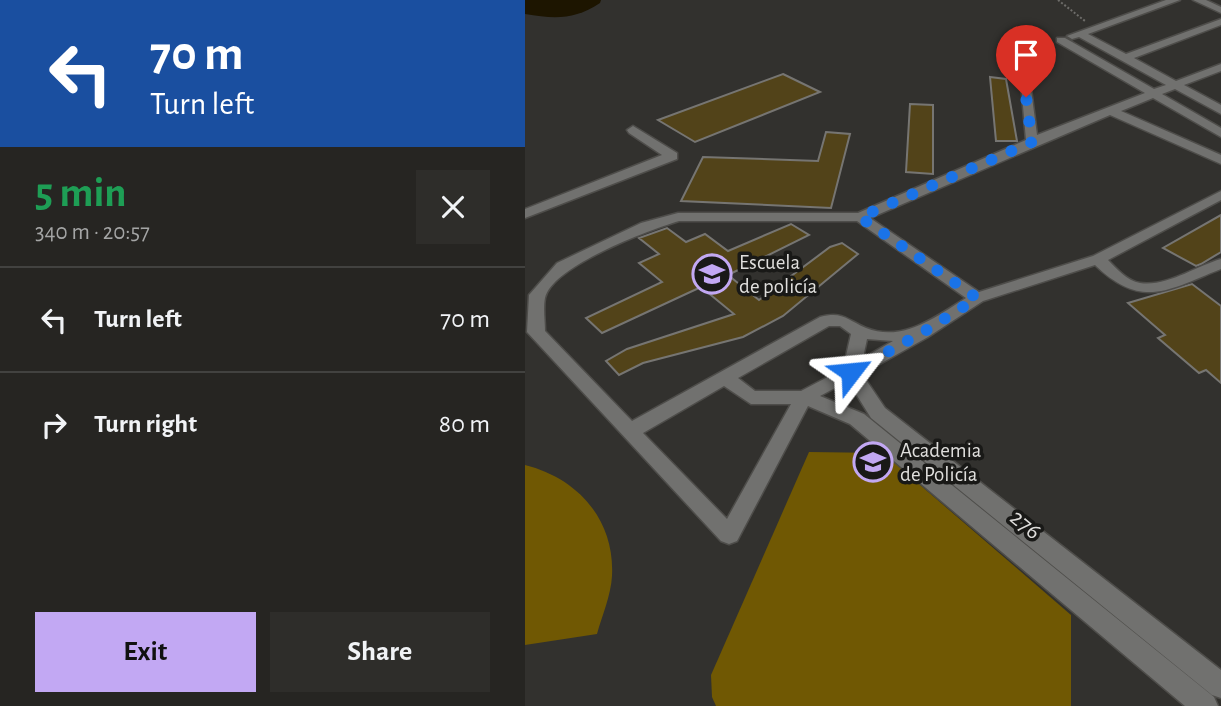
<!DOCTYPE html>
<html lang="en">
<head>
<meta charset="utf-8">
<style>
	:root { --surface:#262522; --page:#2e2d2a; --text:#f1f3f6; --muted:#a4a5a5; --line:#424240; --accent:#c2a8f3 }
	body { margin:0; font-family:"Alegreya Sans",sans-serif; background:var(--page); color:var(--text); height:100vh; display:flex; flex-direction:column; font-size:26px; white-space:nowrap }
	* { box-sizing:border-box; margin:0 }
	p { font-size:23px; color:var(--muted) }
	.icon { flex:none; width:38px; height:38px; fill:none; stroke:currentColor; stroke-width:2; stroke-linecap:round; stroke-linejoin:round }
	.map { position:relative; flex:1; overflow:hidden }
	.side { display:flex; flex-direction:column; background:var(--surface); width:525px }
	.side>* { flex:none }
	.banner { background:#1a4fa0; color:#fff; overflow:hidden }
	.pin { position:absolute; display:grid; place-items:center; width:60px; height:60px; color:#fff; margin:-72px -30px; border-radius:50% 50% 50% 0; rotate:-45deg; box-shadow:0 0 7px #0007 }
	.pin .icon { rotate:45deg }
	.me { position:absolute; width:77px; margin:-38px; rotate:61deg; stroke-linejoin:round; filter:drop-shadow(0 0 5px #0008) }
	.turn { display:flex; align-items:center; gap:24px; height:147px; padding:0 35px; font-size:32px }
	.turn .icon { width:91px; height:91px; stroke-width:2.5 }
	.turn b { display:block; font-size:49px; line-height:60px }
	.round { display:grid; place-items:center; flex:none; width:74px; height:74px; border-radius:0px; background:var(--page) }
	.summary { display:flex; align-items:center; justify-content:space-between; height:119px; padding:0 35px }
	h1 { font-size:42px; font-weight:700; line-height:52px; color:#1e9e55 }
	.cta { display:flex; gap:14px; margin-top:auto; padding:14px 35px }
	.cta a { flex:1; height:80px; border-radius:0px; background:var(--accent); color:#111; font-size:28px; font-weight:700; line-height:80px; text-align:center }
	.cta a+a { background:var(--page); color:var(--text) }
	ul { padding:0; list-style:none }
	li { display:flex; align-items:center; gap:21px; height:105px; padding:0 35px; border-top:2px solid var(--line) }
	li div { flex:1 }
	li b { display:block; font-size:26px }
	li em { font-style:normal }
	main { display:flex; flex:1; min-height:0 }
	.map>svg:first-child { display:block }
	.green { fill:#705803 }
	.water { fill:#1d1500 }
	.building { fill:#524319; stroke:#767572; stroke-width:2 }
	.lines { fill:none; stroke-linecap:round; stroke-linejoin:round }
	.minor-casing { stroke:#4e4d4a; stroke-width:3 }
	.path { stroke:#6e6d6a; stroke-width:2; stroke-dasharray:2 2; stroke-linecap:butt }
	.minor { fill:#71716f; fill-rule:evenodd }
	.route { stroke:#1a73e8; stroke-width:12; stroke-dasharray:0 21.6 }
	.labels { text-anchor:middle; stroke-width:7; stroke-linejoin:round; paint-order:stroke }
	.poi-label { font-size:21px; fill:#dfdedc; stroke:#191917; text-anchor:start }
	.near-street-label { font-size:24px; fill:#dfdedc; stroke:#191917 }
</style>
</head>
<body>
<main>
<section class="side">
<div class="banner">
<div class="turn"><svg class="icon" aria-label="left" viewBox="0 0 24 24"><path d="M17 20v-9H6M10 6l-5 5 5 5"/></svg><div><b>70 m</b>Turn left</div></div>
</div>
<div class="summary"><div><h1>5 min</h1><p>340 m · 20:57</p></div><a class="round"><svg class="icon" aria-label="close" viewBox="0 0 24 24"><path d="M6 6l12 12M18 6L6 18"/></svg></a></div>
<ul>
<li><svg class="icon" aria-label="left" viewBox="0 0 24 24"><path d="M17 20v-9H6M10 6l-5 5 5 5"/></svg><div><b>Turn left</b></div><em>70 m</em></li>
<li><svg class="icon" aria-label="right" viewBox="0 0 24 24"><path d="M7 20v-9h11M14 6l5 5-5 5"/></svg><div><b>Turn right</b></div><em>80 m</em></li>
</ul>
<div class="cta"><a>Exit</a><a>Share</a></div>
</section>
<div class="map">
<svg width="696" height="706" viewBox="0 0 696 706">
	<rect width="100%" height="100%" fill="#32312e"/>
	<g class="green">
		<path d="M284,452L358,453L546,615V706H191L187,697L186,675Z"/>
		<path d="M0,465C52,478 90,519 87,576C86,595 77,616 72,634L0,645Z"/>
	</g>
	<path class="water" d="M0,0H76L75,3C49,20 30,19 0,14Z"/>
	<g class="building">
		<path d="M258,74L295,92L170,142L133,120Z"/>
		<path d="M465,77L481,79L492,141H471Z"/>
		<path d="M385,104L408,105V174L381,172Z"/>
		<path d="M301,132L325,134L306,208L156,201L178,157L293,161Z"/>
		<path d="M696,215V252L676,264L671,266L638,248Z"/>
		<path d="M266,224L284,235L203,275L234,300L305,247L317,243L333,254L258,316L218,337L118,363L94,375L81,361L102,349L209,314L176,287L77,333L61,318L137,282L114,263L134,254L114,238L142,228L161,242L180,234L203,251Z"/>
		<path d="M667,284L696,306V383L681,370L674,373L633,338L640,335L603,303Z"/>
	</g>
	<g class="lines">
		<g class="minor-casing">
			<g id="minor">
				<path d="M641,0H655L563,34L601,54L696,19V25L609,58L651,81L696,64V71L659,85L696,105V114L650,89L637,94L696,128V137L628,98L596,111L696,155V164L585,115L345,218L454,292L568,256L696,191V200L583,260C591,268 602,281 615,283C642,287 671,266 696,259V269C643,290 617,310 570,265L458,301L403,337L337,374L360,408L696,670V698L687,695L346,418L323,381L295,396L339,414L689,697L693,706H660L325,424L283,406L212,541L204,544L196,541L2,332L4,295L32,263L116,223L153,213H333L501,140L495,72L504,74L512,135L620,93L532,42V38H540L629,89L641,85L554,37L547,39L542,36ZM154,221H332L441,298C412,316 378,343 341,328C322,320 318,311 295,317L107,421L20,331C20,321 18,308 20,298C27,266 124,230 154,221ZM304,326H315L326,334L318,369L276,391H230L213,378ZM342,339L368,341L338,358ZM199,386L226,404H266L202,519L118,433Z"/>
				<path d="M668,0H681L696,7V13Z"/>
				<path d="M108,126L152,153V159L0,218V209L137,155L104,133L102,130Z"/>
			</g>
		</g>
		<path class="path" d="M533,0L560,21"/>
		<use href="#minor" class="minor"/>
	</g>
	<g class="lines">
		<path class="route" d="M326,372L397,333L452,298L335,217L507,142L501,97"/>
	</g>
	<defs>
		<g id="school-ring" transform="scale(2.0125)"><circle r="9.5" fill="#191917" stroke="#c2a8f3" stroke-width="1.5"/><path d="M0-5L7-2L0 1L-7-2ZM-4 1L0 2.5L4 1V4Q0 6-4 4Z" fill="#c2a8f3"/></g>
		<g id="university-ring" transform="scale(2.0125)"><circle r="9.5" fill="#191917" stroke="#c2a8f3" stroke-width="1.5"/><path d="M0-5L7-2L0 1L-7-2ZM-4 1L0 2.5L4 1V4Q0 6-4 4Z" fill="#c2a8f3"/></g>
	</defs>
	<g fill-rule="evenodd">
		<use href="#school-ring" x="187" y="274"/>
		<use href="#university-ring" x="348" y="462"/>
	</g>
	<g class="labels">
		<g class="poi-label">
			<text x="214" y="269">Escuela<tspan x="214" dy="24">de policía</tspan></text>
			<text x="375" y="457">Academia<tspan x="375" dy="24">de Policía</tspan></text>
		</g>
		<g class="near-street-label">
			<text transform="translate(501 524) rotate(39)" y="8">276</text>
		</g>
	</g>
</svg>
<div class="pin" style="left:501px;top:97px;background:#d93025"><svg class="icon" aria-label="arrive" viewBox="0 0 24 24"><path d="M6 21V4h12l-3 4 3 4H6"/></svg></div>
<svg class="me" style="left:326px;top:372px" viewBox="-20 -20 40 40"><path d="M0-17L14 15 0 8-14 15z" fill="#1a73e8" stroke="#fff" stroke-width="4"/></svg>
</div>
</main>
</body>
</html>
